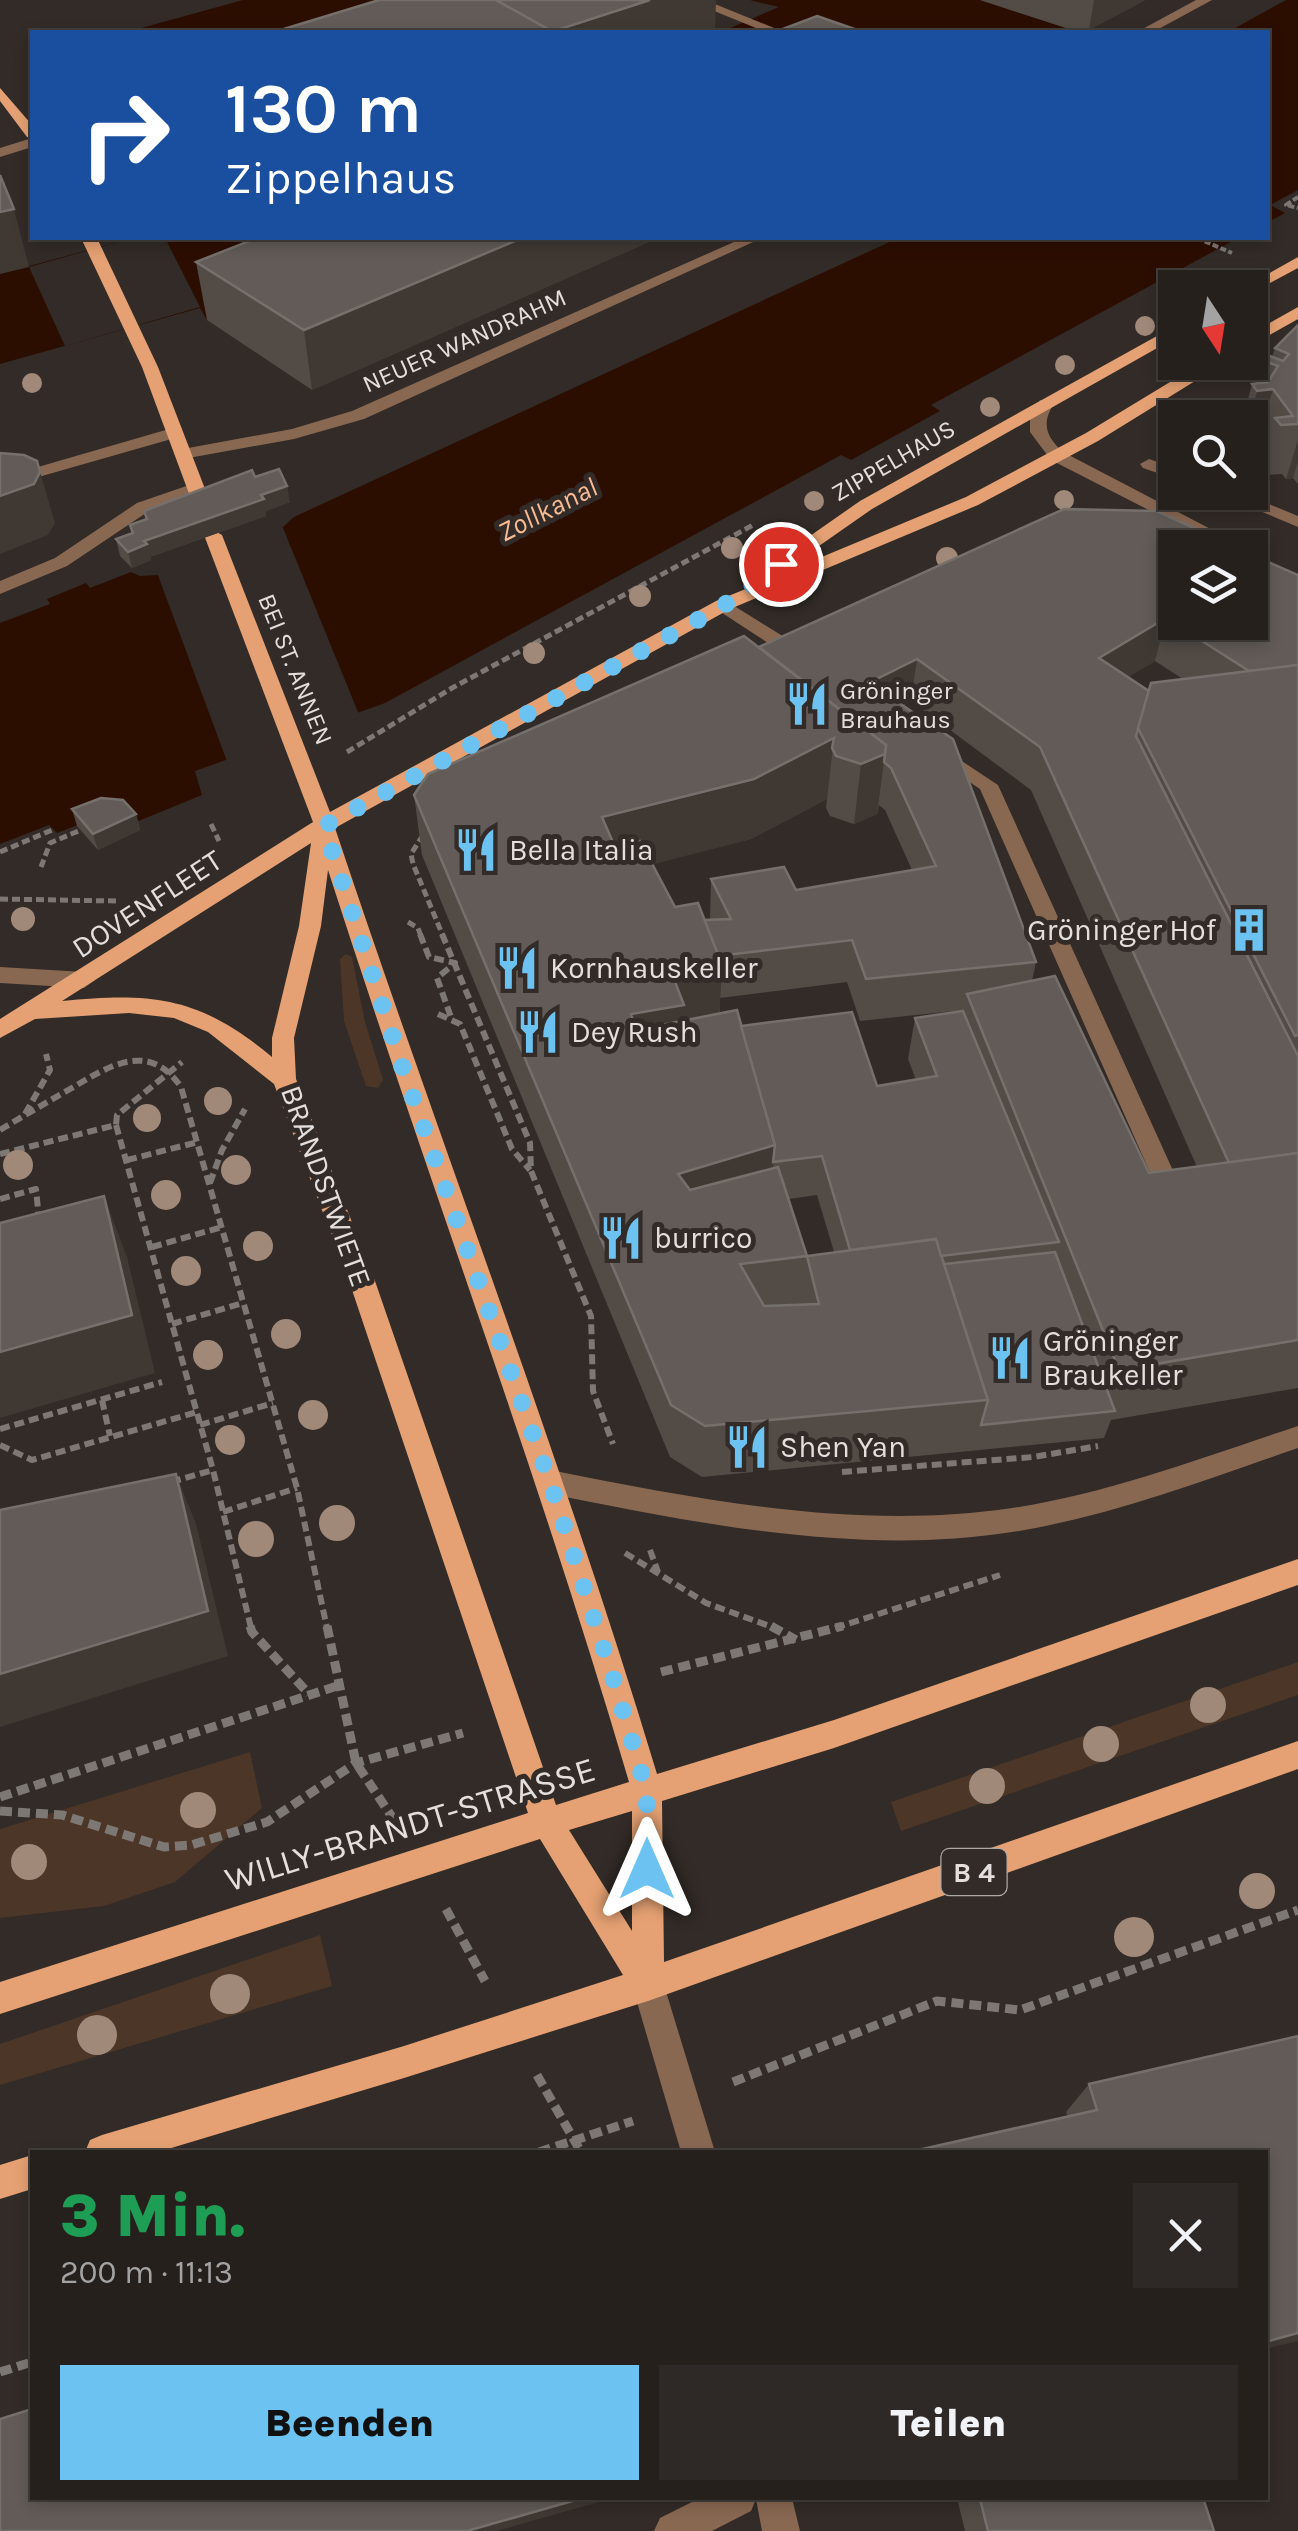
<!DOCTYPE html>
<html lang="de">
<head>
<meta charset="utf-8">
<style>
	:root { --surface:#26201d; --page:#2e2826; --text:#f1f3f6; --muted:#a4a3a4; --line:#423e3b; --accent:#6cc3f2 }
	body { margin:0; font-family:Karla,sans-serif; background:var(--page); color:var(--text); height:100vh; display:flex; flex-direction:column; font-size:38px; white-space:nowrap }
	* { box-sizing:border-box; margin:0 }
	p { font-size:32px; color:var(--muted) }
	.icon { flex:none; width:55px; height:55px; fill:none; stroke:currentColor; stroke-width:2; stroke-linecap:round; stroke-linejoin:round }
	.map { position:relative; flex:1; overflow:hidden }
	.sheet { position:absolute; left:30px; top:2150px; width:1238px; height:350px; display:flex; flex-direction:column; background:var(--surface); border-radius:0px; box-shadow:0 5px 15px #0003,0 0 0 2px var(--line) }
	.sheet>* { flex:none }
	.banner { position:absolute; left:30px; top:30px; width:1240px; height:210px; border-radius:0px; box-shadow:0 5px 15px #0003,0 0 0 2px var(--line); background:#1a4fa0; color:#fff; overflow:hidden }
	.needle { width:65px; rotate:168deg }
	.controls { position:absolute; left:1158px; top:270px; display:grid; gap:20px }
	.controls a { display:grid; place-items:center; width:110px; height:110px; border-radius:0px; background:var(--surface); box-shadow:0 5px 15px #0003,0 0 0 2px var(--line); font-size:50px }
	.pin { position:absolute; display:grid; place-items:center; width:85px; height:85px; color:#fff; margin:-42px; border:5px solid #fff; border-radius:50%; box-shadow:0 2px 10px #0007 }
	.me { position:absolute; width:110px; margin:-55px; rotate:0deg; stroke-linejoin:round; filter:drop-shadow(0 0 8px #0008) }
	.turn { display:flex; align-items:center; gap:35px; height:210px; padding:0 30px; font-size:45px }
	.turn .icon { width:130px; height:130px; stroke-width:2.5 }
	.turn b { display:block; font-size:70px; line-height:85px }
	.round { display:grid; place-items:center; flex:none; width:105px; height:105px; border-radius:0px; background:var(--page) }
	.summary { display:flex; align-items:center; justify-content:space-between; height:170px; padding:0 30px }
	h1 { font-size:60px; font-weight:800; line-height:75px; color:#1e9e55 }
	.primary-button { display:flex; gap:20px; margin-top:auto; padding:20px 30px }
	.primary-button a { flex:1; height:115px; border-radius:0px; background:var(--accent); color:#111; font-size:40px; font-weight:800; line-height:115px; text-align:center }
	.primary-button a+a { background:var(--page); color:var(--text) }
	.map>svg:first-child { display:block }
	.green { fill:#4c3627 }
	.water { fill:#2c0e00 }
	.pier { fill:#322b27 }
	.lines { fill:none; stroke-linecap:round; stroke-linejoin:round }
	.path-far3 { stroke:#7e7875; stroke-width:4; stroke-dasharray:6 2.5; stroke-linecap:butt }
	.path-far2 { stroke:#7e7875; stroke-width:5; stroke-dasharray:8 4; stroke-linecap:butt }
	.path-far1 { stroke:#7e7875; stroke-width:6; stroke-dasharray:10 5; stroke-linecap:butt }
	.path { stroke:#7e7875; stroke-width:9; stroke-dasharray:12 6; stroke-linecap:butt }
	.minor { fill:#896852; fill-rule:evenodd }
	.major { fill:#e5a173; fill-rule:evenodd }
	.tree { fill:#a1897a }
	.wall { fill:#524b46; fill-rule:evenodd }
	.shaded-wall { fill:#3f3833 }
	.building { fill:#625b57; stroke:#76706c; stroke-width:2.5 }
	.route { stroke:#6cc3f2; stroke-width:18; stroke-dasharray:0 32.4 }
	.labels { text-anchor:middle; stroke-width:10; stroke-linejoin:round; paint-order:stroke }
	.far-street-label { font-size:25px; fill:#e4dfdd; stroke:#322b27 }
	.far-poi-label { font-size:25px; fill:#e4dfdd; stroke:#322b27; text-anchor:start }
	.far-water-label { font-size:28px; font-style:italic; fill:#f9bb93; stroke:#322b27 }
	.shield { fill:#322b27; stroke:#afa9a6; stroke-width:2.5 }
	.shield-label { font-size:28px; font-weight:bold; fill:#e4dfdd }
	.poi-label { font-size:30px; fill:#e4dfdd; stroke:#322b27; text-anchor:start }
	.street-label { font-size:30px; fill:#e4dfdd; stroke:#322b27 }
	.near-street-label { font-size:35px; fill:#e4dfdd; stroke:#322b27 }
</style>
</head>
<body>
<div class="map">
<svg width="1298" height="2531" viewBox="0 0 1298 2531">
	<rect width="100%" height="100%" fill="#322b27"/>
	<g class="green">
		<path d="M346,954L352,957L365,1022L383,1080L378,1088L366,1086L344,1021L340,959Z"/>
		<path d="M1298,1662V1695L901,1831L891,1802Z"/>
		<path d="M250,1752L262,1808L175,1882L104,1906L0,1918V1829Z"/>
		<path d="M320,1935L332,1986L0,2085V2044Z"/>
	</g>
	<g class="water">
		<path d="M243,0H425L323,32H127Z"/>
		<path d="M750,0H980L1079,32H721L779,7Z"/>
		<path d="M1286,0H1298V190L1270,205L1285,213L1268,222V32H1228Z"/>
		<path d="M133,238H406L207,320L200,308L0,364V274Z"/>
		<path d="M898,238H1238L931,405L940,411L851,460L841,455L385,703L195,771L202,795L136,822L106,814L57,833L49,825L0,844V623L50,604L47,599L86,583L90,588L131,572L140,576L158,575L283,527L294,517Z"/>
	</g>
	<g class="pier">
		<path d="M32,59V125L0,135V68Z"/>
		<path d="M133,238H165L200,307L65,346L29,267Z"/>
		<path d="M281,523L360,717L228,764L156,570Z"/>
	</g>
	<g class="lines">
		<g class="path-far3">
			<path d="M1298,197L1286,205L1298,208"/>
			<path d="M1197,238L1232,253"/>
			<path d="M1189,288L1206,278"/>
		</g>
		<g class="path-far2">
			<path d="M347,752L452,688L755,524"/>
			<path d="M211,824L219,841"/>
			<path d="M423,835L411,854L413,864L443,936"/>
			<path d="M0,852L52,830"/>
			<path d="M41,867L50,843L88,827"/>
			<path d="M0,899L116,901"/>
			<path d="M408,922L418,928L421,936"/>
		</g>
		<g class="path-far1">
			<path d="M420,934L429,957L455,963L437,978L452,1020"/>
			<path d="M442,934L530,1143L531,1171L591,1316L593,1391L613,1444"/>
			<path d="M438,1014L460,1024L512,1149L530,1170"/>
			<path d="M25,1114L50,1070L46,1054"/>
			<path d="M116,1125L213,1470L251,1628"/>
			<path d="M0,1130C23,1116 46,1103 70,1089C108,1067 148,1039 181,1087L297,1488L327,1628"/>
			<path d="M0,1154L116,1125L117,1115L182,1062"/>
			<path d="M127,1160L198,1142"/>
			<path d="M210,1183L222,1150L245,1109"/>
			<path d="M0,1199L36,1189L39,1219"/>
			<path d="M152,1247L222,1227"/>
			<path d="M172,1324L243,1303"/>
			<path d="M102,1400L110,1436"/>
			<path d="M200,1425L273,1403"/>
			<path d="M0,1429L162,1382"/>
			<path d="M0,1445L32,1460L197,1412"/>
			<path d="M842,1472L1033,1457L1098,1446"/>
			<path d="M171,1482L213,1470"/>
			<path d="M223,1512L297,1488"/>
			<path d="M650,1550L658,1572"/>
			<path d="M625,1553L706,1603L775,1628"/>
			<path d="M835,1628L1000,1575"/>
		</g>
		<g class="path">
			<path d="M250,1626L252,1632L309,1694"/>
			<path d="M327,1626L356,1763L394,1820"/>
			<path d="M771,1626L796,1640"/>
			<path d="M661,1672L843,1626"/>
			<path d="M0,1797L337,1686"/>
			<path d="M0,1811L62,1815L164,1847L191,1845L267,1822L356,1763L463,1733"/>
			<path d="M446,1909L485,1981"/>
			<path d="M537,2075L581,2152"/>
			<path d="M733,2082L937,2001L1020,2010L1298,1910"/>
			<path d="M539,2152L633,2121"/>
			<path d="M0,2372L32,2362"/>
		</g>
		<g class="minor">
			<path d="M687,0H705L784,32H766Z"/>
			<path d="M1196,0H1212L1153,32H1137Z"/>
			<path d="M32,138V147L0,157V148Z"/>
			<path d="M743,238H762L364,419L294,439L183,459L174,454L183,449L292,429L352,411Z"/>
			<path d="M1040,400L1054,404C1041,423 1046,437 1063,452L1247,548H1223L1051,460L1030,432V418Z"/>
			<path d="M176,427L182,428V436L0,488V478Z"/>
			<path d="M1149,459L1175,468V479L1143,468L1140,464Z"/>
			<path d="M195,483L201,484V492L149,511L67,566L0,594V581L55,558L137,503Z"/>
			<path d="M1215,492H1240L1298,516V527Z"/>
			<path d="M723,599L810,653V661H796L716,609L714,605Z"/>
			<path d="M939,746L998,785L1180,1186L1177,1193H1159L1156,1186L980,789L932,757L929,752Z"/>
			<path d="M0,967L84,972L95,980L84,988L0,983Z"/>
			<path d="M1298,1426V1448C1205,1480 1110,1517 1012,1532C858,1556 701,1524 550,1494L540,1490L536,1482L540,1474L550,1470C701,1500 858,1531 1012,1508C1110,1493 1204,1457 1298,1426Z"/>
			<path d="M648,1969L659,1974L664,1985L715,2152H681L632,1985L637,1974Z"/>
			<path d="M700,2498H792L800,2531H762L756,2499L751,2511L712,2531H654L660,2518Z"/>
		</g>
		<g class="major">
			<path d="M0,88L32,125V138L27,137L0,101Z"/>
			<path d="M81,238H97L158,367L212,507L209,511H197L194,507L142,367Z"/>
			<path d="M1298,257V268L1255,291L1243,288Z"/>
			<path d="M1298,307V319L1250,346V334Z"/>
			<path d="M1175,326V338L872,509L776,576L966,497L1086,433L1203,362H1223L1221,365L1098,441L978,505L730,609L335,828C440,1144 561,1455 657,1774L834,1720L1298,1559V1585L834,1748L662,1801L664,1962L1298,1741V1769L648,2001L404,2078L158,2152H85L90,2140L102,2135L404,2046L623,1975L540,1839L0,2014V1982L528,1813L349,1281L274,1084L208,1032L174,1018L129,1013L35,1019L0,1038V1019L313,822L204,535L213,530L222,535L330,812L716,601L758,584L751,579L754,575L860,501ZM311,843L299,926L272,1038V1057C200,997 154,992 62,1001ZM328,870C426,1175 539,1475 629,1782L556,1805L375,1281L296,1079L294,1038L321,926ZM632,1811V1931L569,1830Z"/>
			<path d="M32,2155V2189L0,2199V2165Z"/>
		</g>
	</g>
	<g class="tree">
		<circle cx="1145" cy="326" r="10"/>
		<circle cx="1065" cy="365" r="10"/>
		<circle cx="32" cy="383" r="10"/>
		<circle cx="990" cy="407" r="10"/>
		<circle cx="909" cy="450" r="10"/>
		<circle cx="1064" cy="500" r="10"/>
		<circle cx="814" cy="501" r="10"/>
		<circle cx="732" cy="548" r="11"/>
		<circle cx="947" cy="558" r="11"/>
		<circle cx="640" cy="596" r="11"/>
		<circle cx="534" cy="653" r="11"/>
		<circle cx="23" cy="919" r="12"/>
		<circle cx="218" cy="1101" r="14"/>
		<circle cx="147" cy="1118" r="14"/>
		<circle cx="18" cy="1165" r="15"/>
		<circle cx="236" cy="1170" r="15"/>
		<circle cx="166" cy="1195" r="15"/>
		<circle cx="258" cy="1246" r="15"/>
		<circle cx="186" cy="1271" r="15"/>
		<circle cx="286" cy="1334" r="15"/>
		<circle cx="208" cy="1355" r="15"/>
		<circle cx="313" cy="1415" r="15"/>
		<circle cx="230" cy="1440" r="15"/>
		<circle cx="337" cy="1523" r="18"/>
		<circle cx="256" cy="1539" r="18"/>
		<circle cx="1208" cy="1705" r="18"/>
		<circle cx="1101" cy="1744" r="18"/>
		<circle cx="987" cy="1786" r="18"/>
		<circle cx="198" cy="1810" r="18"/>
		<circle cx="29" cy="1862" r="18"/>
		<circle cx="1257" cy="1891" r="18"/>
		<circle cx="1134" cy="1937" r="20"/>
		<circle cx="230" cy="1994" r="20"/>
		<circle cx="97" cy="2035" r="20"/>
	</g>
	<g class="wall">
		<path d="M980,0H1145L1089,30H1072Z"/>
		<path d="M257,238H658L312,390L207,320L196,262Z"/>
		<path d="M1298,325V484L1293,478L1286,479L1282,474L1266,475L1261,469L1266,451L1258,440L1250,418H1243L1252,384L1258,383L1264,361L1272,357L1275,348Z"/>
		<path d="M255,477L290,502L266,511V516L150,557L151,560L132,568L120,556L116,539L132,533L130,525L146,519L144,511Z"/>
		<path d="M1298,575V1388L1111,1420L1104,1438L702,1477L670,1457L422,855L414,795L759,647ZM1155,661L1183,679L1149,691L1128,677ZM911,701L1031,790L1197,1167L1149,1173L1032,981L1036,962L903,706ZM827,799L826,808L830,816L854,824L877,814L879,805L885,810L912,870L796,890L711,879L710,920H704L675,907L652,864L751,839ZM847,982L860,1021L963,1010V1011L915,1018L908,1059L916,1080L877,1086L741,1026L720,1013V998ZM817,1195L834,1252L807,1256L801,1305L807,1256L789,1199Z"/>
		<path d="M72,809L136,814L140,830L98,850L77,826Z"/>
		<path d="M1089,2084L1298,2341L1068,2117L1066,2112Z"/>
		<path d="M957,2498H1203L1214,2531H965Z"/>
	</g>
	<g class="shaded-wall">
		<path d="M650,0H716L715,32H551Z"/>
		<path d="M1094,0H1145L1089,30Z"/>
		<path d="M14,209L29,267L0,274V212Z"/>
		<path d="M522,238H658L312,390L304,330Z"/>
		<path d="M1273,389L1258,440L1250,441V418L1257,391Z"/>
		<path d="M1298,440V461L1293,478L1286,479Z"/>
		<path d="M40,472L55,523L48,535L0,554V496Z"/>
		<path d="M287,486L290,502L266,511V516L150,557L151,560L132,568L128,552L144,541Z"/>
		<path d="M1166,618L1155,661L1089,701L1099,658Z"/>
		<path d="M917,659L911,701L864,726L869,683Z"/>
		<path d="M834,738L827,799L751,839L604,877L602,817Z"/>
		<path d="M885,754L877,814L854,824L861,764Z"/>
		<path d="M136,814L140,830L98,850L93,834Z"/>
		<path d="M722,965L719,1024L632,1073L631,1014L672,974Z"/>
		<path d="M775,1145L770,1202L677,1230L678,1174Z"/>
		<path d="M104,1196L127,1257L155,1373L0,1418V1352Z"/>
		<path d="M176,1474L196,1524L228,1656L0,1727V1674Z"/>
		<path d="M1298,2333V2341L1265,2349V2342Z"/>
		<path d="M583,2498H613L497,2531H467Z"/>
	</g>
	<g class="building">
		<path d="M379,0H496L548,29L538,32H274Z"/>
		<path d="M496,0H650L551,32H548V29Z"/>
		<path d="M817,16L863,32H775Z"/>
		<path d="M0,175L14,209L0,212Z"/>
		<path d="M257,238H522L304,330L196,262Z"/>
		<path d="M1298,325V424L1281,425L1275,418L1293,416L1273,389L1257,391L1252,384L1268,382L1278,366L1264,361L1270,356L1283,361L1289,354L1275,348Z"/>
		<path d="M0,453L24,455L37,461L40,472L34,484L0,496Z"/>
		<path d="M279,469L287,486L261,495L264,499L144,541L147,544L128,552L116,539L133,533L130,525L147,519L144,511L252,470L255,477Z"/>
		<path d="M1064,509L1157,511L1237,548H1175V622H1250V554L1298,575V665L1249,671L1166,618L1099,658L1149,691L1136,736L1298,1056V1153L1229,1163L1040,747L917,659L869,683L953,739L1036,962L866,979L852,940L718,956L704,920L731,919L711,879L784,867L796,890L936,866L891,768L884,762L886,745L759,647Z"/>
		<path d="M744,636L886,745L885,754L861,764L836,756L832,748L834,738L754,779L602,817L615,847L640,841L675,907L698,903L722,965L672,974L684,1005L631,1014L636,1030L737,1010L775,1145L678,1174L690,1190L778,1167L807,1256L740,1264L764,1306L819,1304L807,1256L936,1239L988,1400L705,1426L671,1405L414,795L428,774Z"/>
		<path d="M1298,665V1035L1295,1036L1138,728L1151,683Z"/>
		<path d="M101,798L123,800L136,814L93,834L72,809Z"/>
		<path d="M1055,976L1149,1173L1298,1153V1340L1119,1370L967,994Z"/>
		<path d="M963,1011L1059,1242L941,1256L936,1239L850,1250L822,1156L773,1162L775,1145L741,1026L852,1012L877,1086L937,1076L915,1018Z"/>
		<path d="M104,1196L132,1315L0,1352V1223Z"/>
		<path d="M1055,1252L1115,1411L981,1425L988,1400L944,1264Z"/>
		<path d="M176,1474L208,1611L0,1674V1510Z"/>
		<path d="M1298,2036V2333L1265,2342V2152H909L1097,2110L1089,2084Z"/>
		<path d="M32,2409V2498H583L467,2531H0V2419Z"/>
		<path d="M985,2498H1203L1214,2531H988L980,2499Z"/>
	</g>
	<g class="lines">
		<path class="route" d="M647,1869V1792L615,1684L550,1482L404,1072L324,826L723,606L781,564"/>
	</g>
	<defs>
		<g id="restaurant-bare" transform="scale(3.45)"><path d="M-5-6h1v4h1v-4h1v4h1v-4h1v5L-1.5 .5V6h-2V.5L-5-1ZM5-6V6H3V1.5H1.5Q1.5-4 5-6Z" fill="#6cc3f2" stroke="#322b27" stroke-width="2.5" paint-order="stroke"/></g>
		<g id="building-bare" transform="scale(3.45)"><path d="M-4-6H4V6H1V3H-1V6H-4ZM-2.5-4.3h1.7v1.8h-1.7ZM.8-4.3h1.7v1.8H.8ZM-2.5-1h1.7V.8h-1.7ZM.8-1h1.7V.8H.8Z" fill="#6cc3f2" stroke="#322b27" stroke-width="2.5" paint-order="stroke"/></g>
	</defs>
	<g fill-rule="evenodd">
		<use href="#restaurant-bare" x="807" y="704"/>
		<use href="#restaurant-bare" x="476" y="850"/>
		<use href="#building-bare" x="1249" y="930"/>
		<use href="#restaurant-bare" x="517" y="968"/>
		<use href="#restaurant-bare" x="538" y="1032"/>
		<use href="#restaurant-bare" x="621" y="1238"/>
		<use href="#restaurant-bare" x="1010" y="1358"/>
		<use href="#restaurant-bare" x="747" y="1447"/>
	</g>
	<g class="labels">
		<g class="far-street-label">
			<text transform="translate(464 340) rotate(-24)" y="9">NEUER WANDRAHM</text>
			<text transform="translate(893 460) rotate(-30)" y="9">ZIPPELHAUS</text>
			<text transform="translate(296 669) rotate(68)" y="9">BEI ST. ANNEN</text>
		</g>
		<g class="far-poi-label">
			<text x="840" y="699">Gröninger<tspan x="840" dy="29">Brauhaus</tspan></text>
		</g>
		<g class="far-water-label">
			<text transform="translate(547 509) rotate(-27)" y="10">Zollkanal</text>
		</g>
		<rect class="shield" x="941.5" y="1849" width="65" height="46" rx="8"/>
		<g class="shield-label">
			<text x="974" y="1882">B 4</text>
		</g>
		<g class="poi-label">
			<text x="509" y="860">Bella Italia</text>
			<text x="1216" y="940" text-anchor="end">Gröninger Hof</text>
			<text x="550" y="978">Kornhauskeller</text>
			<text x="571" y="1042">Dey Rush</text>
			<text x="654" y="1248">burrico</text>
			<text x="1043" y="1351">Gröninger<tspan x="1043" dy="34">Braukeller</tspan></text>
			<text x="780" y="1457">Shen Yan</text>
		</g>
		<g class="street-label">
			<text transform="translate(147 904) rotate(-33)" y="10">DOVENFLEET</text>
			<text transform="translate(326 1186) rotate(70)" y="10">BRANDSTWIETE</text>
		</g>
		<g class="near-street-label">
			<text transform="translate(410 1824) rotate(-17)" y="12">WILLY-BRANDT-STRASSE</text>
		</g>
	</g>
</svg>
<div class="controls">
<a><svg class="needle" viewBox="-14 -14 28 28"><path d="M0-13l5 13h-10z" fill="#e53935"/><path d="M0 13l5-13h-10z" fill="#a4a3a4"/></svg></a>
<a><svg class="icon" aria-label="search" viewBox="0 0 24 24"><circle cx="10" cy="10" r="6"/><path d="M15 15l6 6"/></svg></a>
<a><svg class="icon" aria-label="layers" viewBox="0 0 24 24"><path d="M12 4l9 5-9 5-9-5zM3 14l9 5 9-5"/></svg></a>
</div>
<div class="pin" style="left:781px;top:564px;background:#d93025"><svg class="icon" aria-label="arrive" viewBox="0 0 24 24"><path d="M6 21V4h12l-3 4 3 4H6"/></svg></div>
<svg class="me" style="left:647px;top:1869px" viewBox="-20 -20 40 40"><path d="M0-17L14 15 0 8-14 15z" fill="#6cc3f2" stroke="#fff" stroke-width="4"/></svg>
<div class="banner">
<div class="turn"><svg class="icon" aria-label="right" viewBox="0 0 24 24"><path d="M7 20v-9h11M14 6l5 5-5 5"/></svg><div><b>130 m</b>Zippelhaus</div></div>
</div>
<section class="sheet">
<div class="summary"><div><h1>3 Min.</h1><p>200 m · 11:13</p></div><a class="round"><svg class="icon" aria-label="close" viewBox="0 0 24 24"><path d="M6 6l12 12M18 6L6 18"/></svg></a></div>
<div class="primary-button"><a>Beenden</a><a>Teilen</a></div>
</section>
</div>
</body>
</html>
